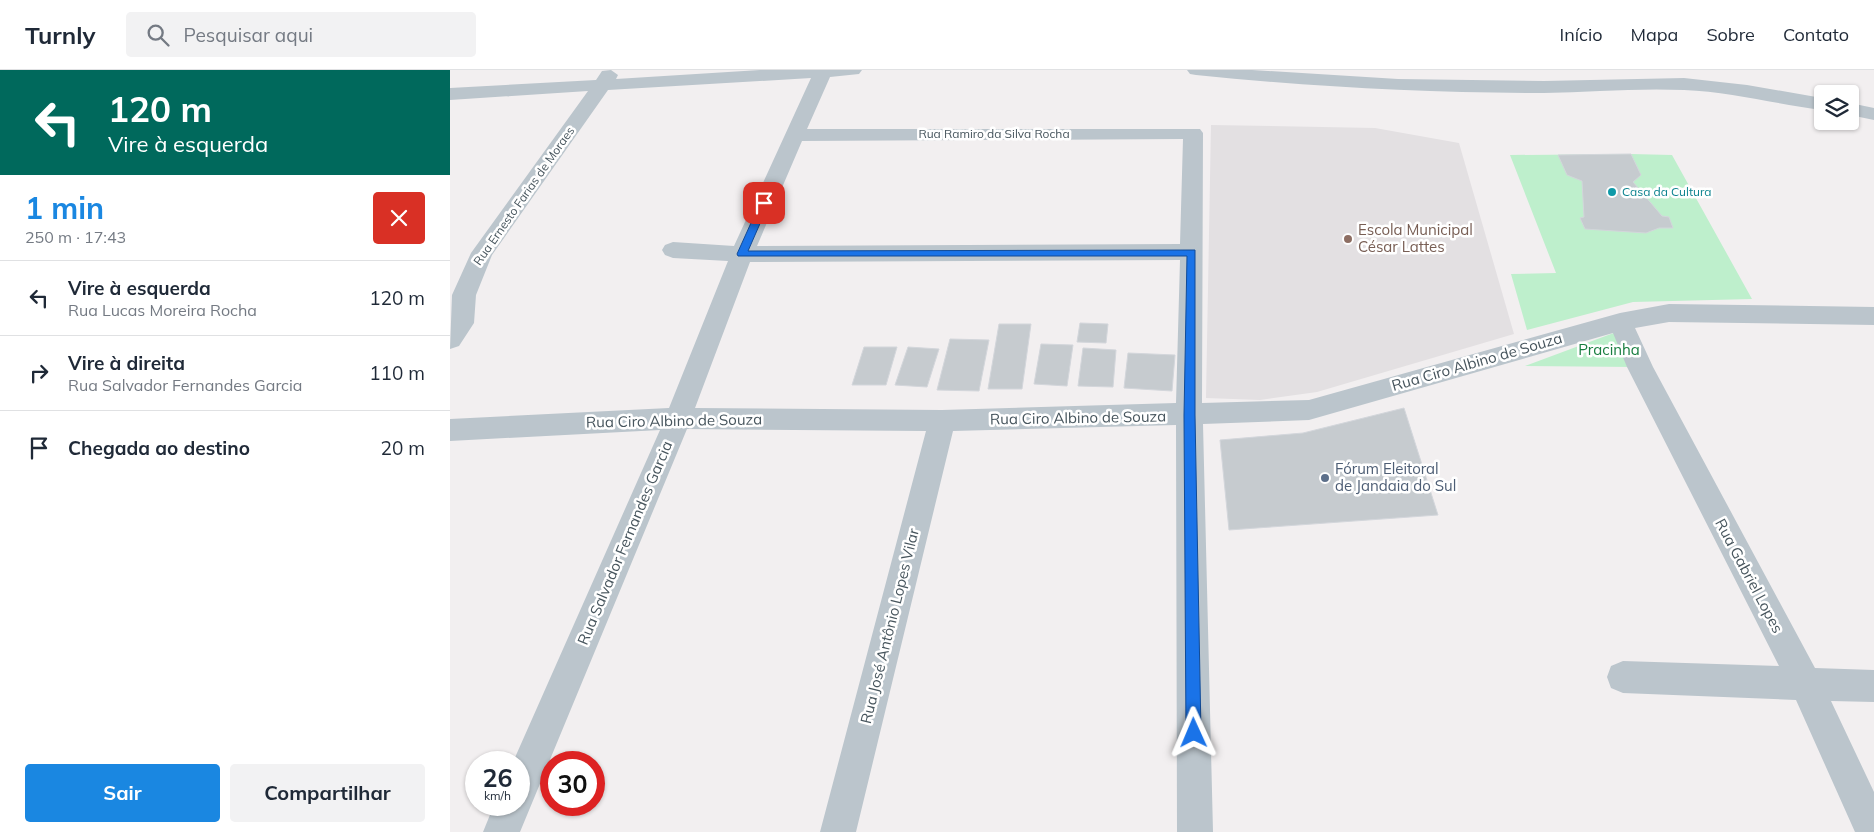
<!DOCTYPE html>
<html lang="pt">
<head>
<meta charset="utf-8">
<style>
	:root { --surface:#fff; --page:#f2f2f3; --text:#1f2937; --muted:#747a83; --line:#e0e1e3; --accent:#1a87e1 }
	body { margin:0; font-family:Mulish,sans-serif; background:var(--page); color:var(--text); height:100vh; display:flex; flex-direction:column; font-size:19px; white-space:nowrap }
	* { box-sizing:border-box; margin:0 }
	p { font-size:16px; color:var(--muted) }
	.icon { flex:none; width:28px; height:28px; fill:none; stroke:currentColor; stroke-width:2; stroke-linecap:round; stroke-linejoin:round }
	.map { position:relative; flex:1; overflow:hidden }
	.side { display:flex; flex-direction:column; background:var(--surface); width:450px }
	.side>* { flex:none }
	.guide { background:#00695c; color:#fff; overflow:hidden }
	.buttons { position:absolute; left:1364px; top:15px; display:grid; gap:10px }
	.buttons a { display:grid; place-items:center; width:45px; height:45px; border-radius:5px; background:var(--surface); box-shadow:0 1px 4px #0004; font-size:25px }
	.speed { position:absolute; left:15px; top:681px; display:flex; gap:10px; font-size:25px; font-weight:700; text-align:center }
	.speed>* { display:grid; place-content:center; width:65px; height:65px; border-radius:50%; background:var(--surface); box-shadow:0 1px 4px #0004; line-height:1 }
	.speed small { font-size:12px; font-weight:400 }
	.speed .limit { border:8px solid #d22; background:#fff; color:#111 }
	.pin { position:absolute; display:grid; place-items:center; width:42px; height:42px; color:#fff; margin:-21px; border-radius:10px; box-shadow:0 2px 8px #0006 }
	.me { position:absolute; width:55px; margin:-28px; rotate:359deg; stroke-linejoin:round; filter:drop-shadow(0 0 4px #0008) }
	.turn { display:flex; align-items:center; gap:18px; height:105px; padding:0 25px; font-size:22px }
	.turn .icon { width:65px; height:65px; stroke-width:2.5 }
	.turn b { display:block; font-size:35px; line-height:42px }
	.round { display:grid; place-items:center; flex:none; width:52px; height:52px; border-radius:5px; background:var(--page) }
	.summary { display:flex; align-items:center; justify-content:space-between; height:85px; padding:0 25px }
	h1 { font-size:30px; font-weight:700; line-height:38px; color:var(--accent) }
	.button { display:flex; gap:10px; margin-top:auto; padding:10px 25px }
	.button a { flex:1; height:58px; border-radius:5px; background:var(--accent); color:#fff; font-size:20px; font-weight:700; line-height:58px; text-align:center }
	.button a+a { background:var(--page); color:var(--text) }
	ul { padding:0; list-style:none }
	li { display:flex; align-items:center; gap:15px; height:75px; padding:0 25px; border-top:1px solid var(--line) }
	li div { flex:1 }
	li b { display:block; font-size:19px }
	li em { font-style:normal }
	header { display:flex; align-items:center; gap:30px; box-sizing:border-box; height:70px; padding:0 25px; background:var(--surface); border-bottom:1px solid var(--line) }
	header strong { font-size:24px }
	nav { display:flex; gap:28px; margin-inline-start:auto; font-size:18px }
	.search { width:350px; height:45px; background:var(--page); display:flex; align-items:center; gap:12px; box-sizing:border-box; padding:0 18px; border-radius:5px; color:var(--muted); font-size:19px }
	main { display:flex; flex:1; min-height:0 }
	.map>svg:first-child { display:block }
	.education { fill:#e3e0e2 }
	.green { fill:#beefcc }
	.building { fill:#c6cbcf; stroke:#d3d6db }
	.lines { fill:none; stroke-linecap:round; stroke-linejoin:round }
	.minor { fill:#bbc5cc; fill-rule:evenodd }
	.route { fill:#1a73e8; stroke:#114b97 }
	.culture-dot { fill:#0f9aa8; stroke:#fff; stroke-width:2 }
	.education-dot { fill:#8d6e63; stroke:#fff; stroke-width:2 }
	.service-dot { fill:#5c6f8a; stroke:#fff; stroke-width:2 }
	.labels { text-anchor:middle; stroke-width:5; stroke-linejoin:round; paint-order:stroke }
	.far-street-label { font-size:12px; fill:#47555d; stroke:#fff }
	.far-culture-label { font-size:12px; fill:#0d838f; stroke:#fff; text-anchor:start }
	.education-label { font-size:15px; fill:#785e54; stroke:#fff; text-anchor:start }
	.park-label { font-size:15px; fill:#187e40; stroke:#fff }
	.street-label { font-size:15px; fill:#47555d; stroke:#fff }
	.service-label { font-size:15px; fill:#4e5e75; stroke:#fff; text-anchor:start }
</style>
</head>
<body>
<header>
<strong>Turnly</strong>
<div class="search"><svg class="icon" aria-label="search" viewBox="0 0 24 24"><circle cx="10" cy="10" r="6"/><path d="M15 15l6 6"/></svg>Pesquisar aqui</div>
<nav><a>Início</a><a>Mapa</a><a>Sobre</a><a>Contato</a></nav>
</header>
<main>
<section class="side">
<div class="guide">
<div class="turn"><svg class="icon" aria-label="left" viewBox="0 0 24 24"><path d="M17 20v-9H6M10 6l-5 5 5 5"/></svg><div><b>120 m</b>Vire à esquerda</div></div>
</div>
<div class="summary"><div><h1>1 min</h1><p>250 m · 17:43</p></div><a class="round" style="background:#d93025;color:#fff"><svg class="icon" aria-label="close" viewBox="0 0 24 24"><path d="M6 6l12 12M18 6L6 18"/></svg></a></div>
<ul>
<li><svg class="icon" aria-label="left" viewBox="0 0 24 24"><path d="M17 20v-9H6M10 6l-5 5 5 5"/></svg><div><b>Vire à esquerda</b><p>Rua Lucas Moreira Rocha</p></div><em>120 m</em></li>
<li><svg class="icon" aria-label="right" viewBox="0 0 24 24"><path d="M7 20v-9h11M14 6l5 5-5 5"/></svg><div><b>Vire à direita</b><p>Rua Salvador Fernandes Garcia</p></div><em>110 m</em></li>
<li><svg class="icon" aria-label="arrive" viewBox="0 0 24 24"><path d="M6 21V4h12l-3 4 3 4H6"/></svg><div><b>Chegada ao destino</b></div><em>20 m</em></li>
</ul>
<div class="button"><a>Sair</a><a>Compartilhar</a></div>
</section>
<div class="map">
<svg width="1424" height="762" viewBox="0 0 1424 762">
	<rect width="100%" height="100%" fill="#f2eff0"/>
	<path class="education" d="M761,55L925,58L1009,73L1064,264L867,322L810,330L756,328Z"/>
	<g class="green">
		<path d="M1181,84L1222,85L1302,229L1183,232L1077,260L1061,204L1106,203L1060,85Z"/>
		<path d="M1169,261L1185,297L1075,296Z"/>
	</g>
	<g class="building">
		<path d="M1181,84L1191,105L1183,112L1212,146L1219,147L1223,158H1209L1196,163L1135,159L1130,148L1134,147L1132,111L1117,105L1108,85Z"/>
		<path d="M630,253L658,254L656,273L627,272Z"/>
		<path d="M549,254H581L572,319H538Z"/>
		<path d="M500,269L539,270L529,321L487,320Z"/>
		<path d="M591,274L623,275L617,316L584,314Z"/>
		<path d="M414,277H447L436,315H402Z"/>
		<path d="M458,277L489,279L477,317L445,315Z"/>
		<path d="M633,278L666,280L663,317L628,316Z"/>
		<path d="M678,283L725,285L722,321L674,318Z"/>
		<path d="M954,338L988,445L779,460L770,370L853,363Z"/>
	</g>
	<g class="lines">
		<g class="minor">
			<path d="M161,0L168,5L166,9L310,0H412L409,4L380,7L357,59H750L753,63L752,333L859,330L1170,243L1219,234L1424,237V255L1219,252L1185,258L1203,297L1365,598L1424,600V632L1381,631L1424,722V762H1405L1346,630L1173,623L1161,618L1157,607L1161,596L1173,591L1329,596L1177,297L1163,263L859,350L753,354L763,762H727L726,355L503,361L406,762H370L476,361L237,359L70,762H33L44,735H69V692H63L210,360L0,371V349L219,338L278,191L223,188L215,185L212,180L215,175L223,172L284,176L361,8L158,20L42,185L26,225L24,253L9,276L0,279L2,225L21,183L138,21L0,30V18L146,10L152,1ZM733,69L730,174L307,176L352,71ZM730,190L726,333L492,340L245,338L300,192Z"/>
			<path d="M737,0H802L948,9L1094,11L1234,8L1297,15L1372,28V40C1326,34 1281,22 1234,20C1187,18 1140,22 1094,23C978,23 862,17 746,5L740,4Z"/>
			<path d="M1400,33L1424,38V50L1400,45Z"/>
		</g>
	</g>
	<path class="route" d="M314,130L319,133L298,181L745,180V345L751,663L749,668L744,670L738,668L736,663L734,345L737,186H288L287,184L310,133Z"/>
	<circle class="culture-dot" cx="1162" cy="122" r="5"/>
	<circle class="education-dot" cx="898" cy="169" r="5"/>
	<circle class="service-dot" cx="875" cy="408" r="5"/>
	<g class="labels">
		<g class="far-street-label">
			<text x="544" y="68">Rua Ramiro da Silva Rocha</text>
			<text transform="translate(74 126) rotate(-55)" y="4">Rua Ernesto Farias de Moraes</text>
		</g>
		<g class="far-culture-label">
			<text x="1172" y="126">Casa da Cultura</text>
		</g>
		<g class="education-label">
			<text x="908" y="165">Escola Municipal<tspan x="908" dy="17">César Lattes</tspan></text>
		</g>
		<g class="park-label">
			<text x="1159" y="285">Pracinha</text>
		</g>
		<g class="street-label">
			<text transform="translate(1027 292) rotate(-16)" y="5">Rua Ciro Albino de Souza</text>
			<text transform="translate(628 348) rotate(-1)" y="5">Rua Ciro Albino de Souza</text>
			<text transform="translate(224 351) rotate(-1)" y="5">Rua Ciro Albino de Souza</text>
			<text transform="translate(175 473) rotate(-67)" y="5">Rua Salvador Fernandes Garcia</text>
			<text transform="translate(1299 506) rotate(62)" y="5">Rua Gabriel Lopes</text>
			<text transform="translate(440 556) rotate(-76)" y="5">Rua José Antônio Lopes Vilar</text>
		</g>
		<g class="service-label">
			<text x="885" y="404">Fórum Eleitoral<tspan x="885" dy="17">de Jandaia do Sul</tspan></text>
		</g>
	</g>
</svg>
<div class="buttons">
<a><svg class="icon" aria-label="layers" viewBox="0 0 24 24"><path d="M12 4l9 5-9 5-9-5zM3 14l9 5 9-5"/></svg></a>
</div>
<div class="speed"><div>26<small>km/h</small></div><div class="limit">30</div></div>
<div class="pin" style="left:314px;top:133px;background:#d93025"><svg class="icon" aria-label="arrive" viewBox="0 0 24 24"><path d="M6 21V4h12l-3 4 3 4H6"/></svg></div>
<svg class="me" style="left:744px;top:663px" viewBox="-20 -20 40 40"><path d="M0-17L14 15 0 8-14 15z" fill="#1a73e8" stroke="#fff" stroke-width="4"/></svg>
</div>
</main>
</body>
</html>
